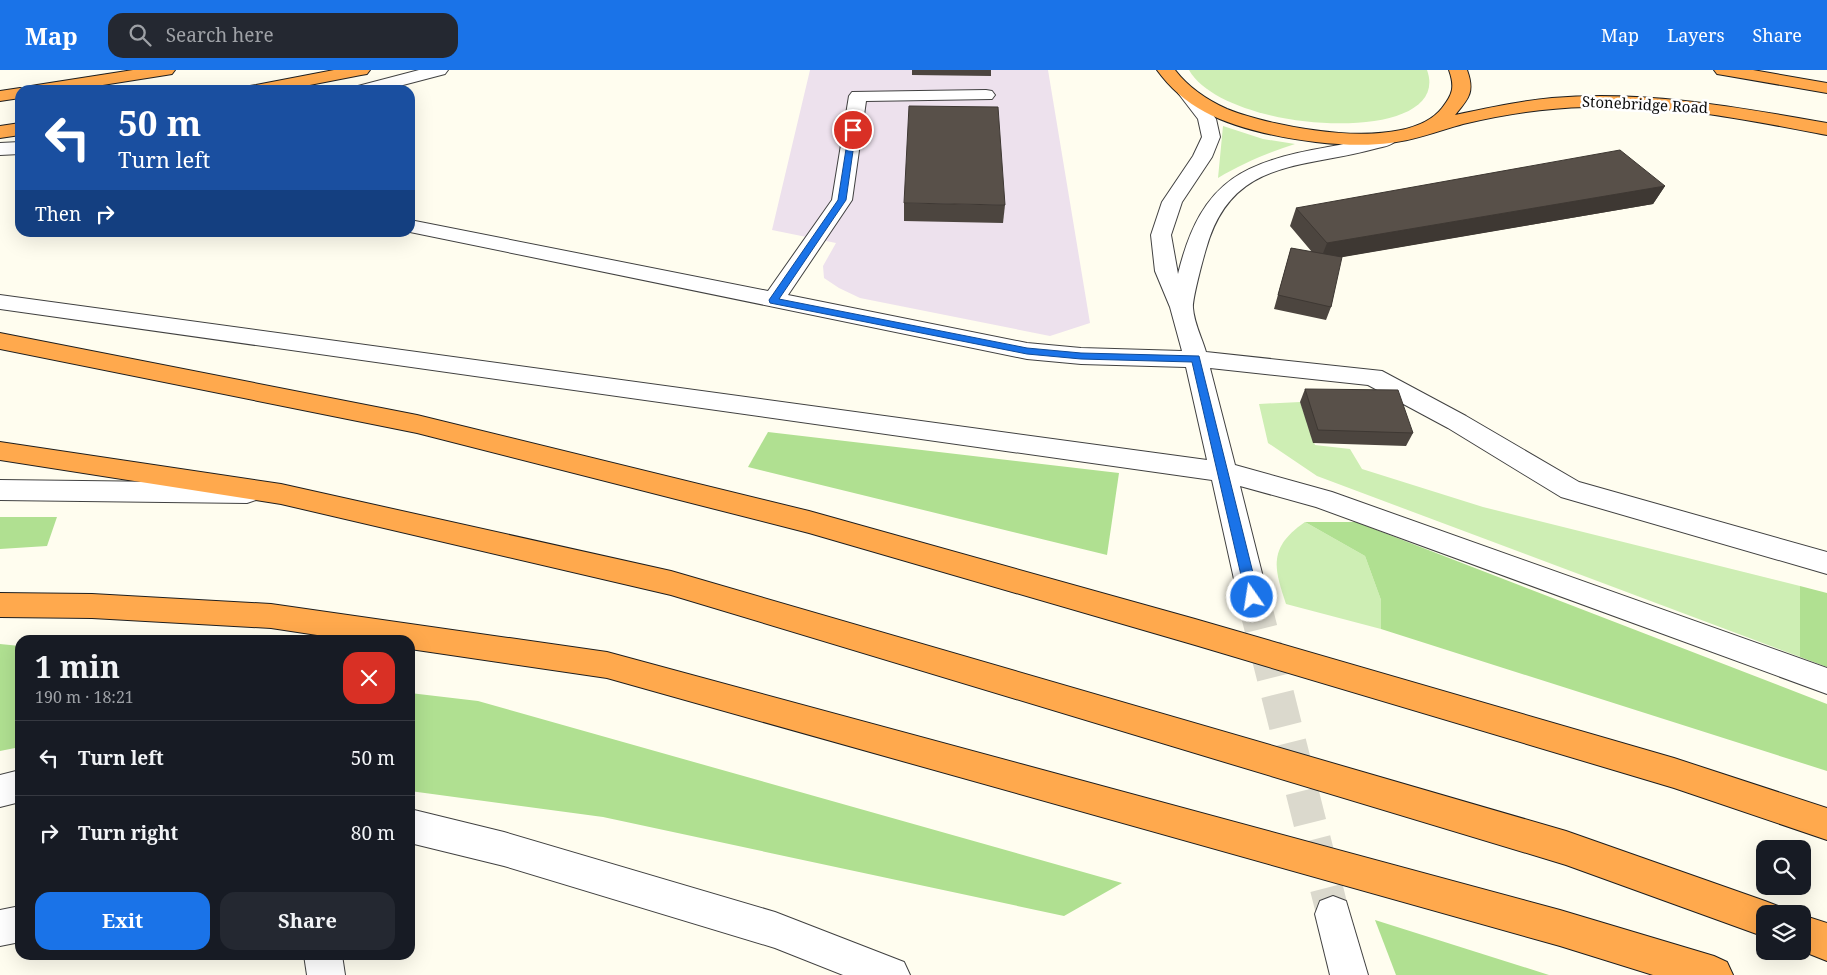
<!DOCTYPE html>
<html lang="en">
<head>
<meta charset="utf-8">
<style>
	:root { --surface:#171b24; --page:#242831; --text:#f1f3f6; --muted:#9ea1a6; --line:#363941; --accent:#1a73e8 }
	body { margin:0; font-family:"Noto Serif",serif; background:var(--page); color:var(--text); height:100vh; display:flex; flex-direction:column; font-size:19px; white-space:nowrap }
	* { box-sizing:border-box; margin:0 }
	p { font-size:16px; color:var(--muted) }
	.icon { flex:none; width:28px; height:28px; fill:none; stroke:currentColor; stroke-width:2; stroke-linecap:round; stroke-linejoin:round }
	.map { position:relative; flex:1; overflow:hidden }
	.sheet { position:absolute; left:15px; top:565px; width:400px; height:325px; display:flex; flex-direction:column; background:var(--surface); border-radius:15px; box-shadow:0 5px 20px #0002 }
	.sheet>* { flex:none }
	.banner { position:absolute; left:15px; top:15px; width:400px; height:152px; border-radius:15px; box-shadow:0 5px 20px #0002; background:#1a4fa0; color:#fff; overflow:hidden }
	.tools { position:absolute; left:1756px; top:770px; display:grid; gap:10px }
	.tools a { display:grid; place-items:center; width:55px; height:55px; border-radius:10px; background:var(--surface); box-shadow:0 5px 20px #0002; font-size:25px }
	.pin { position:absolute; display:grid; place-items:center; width:42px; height:42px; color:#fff; margin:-21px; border:2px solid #fff; border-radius:50%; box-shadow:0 1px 5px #0007 }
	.me { position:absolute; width:55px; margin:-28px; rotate:347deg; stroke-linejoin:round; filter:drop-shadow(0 0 4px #0008) }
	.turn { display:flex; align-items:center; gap:18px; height:105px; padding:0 20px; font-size:22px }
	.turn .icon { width:65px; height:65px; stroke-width:2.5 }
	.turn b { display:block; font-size:35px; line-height:42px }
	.then { display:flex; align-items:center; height:48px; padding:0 20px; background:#0003; gap:10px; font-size:19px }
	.round { display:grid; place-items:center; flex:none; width:52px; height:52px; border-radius:15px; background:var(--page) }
	.headline { display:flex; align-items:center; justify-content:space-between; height:85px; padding:0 20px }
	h1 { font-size:30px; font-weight:700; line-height:38px }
	.action { display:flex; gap:10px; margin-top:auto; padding:10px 20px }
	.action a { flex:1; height:58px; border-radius:15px; background:var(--accent); color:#fff; font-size:20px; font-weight:700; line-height:58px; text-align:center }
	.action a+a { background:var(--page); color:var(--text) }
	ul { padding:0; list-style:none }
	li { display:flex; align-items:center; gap:15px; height:75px; padding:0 20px; border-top:1px solid var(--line) }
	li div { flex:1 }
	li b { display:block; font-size:19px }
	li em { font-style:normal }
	header { display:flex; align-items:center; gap:30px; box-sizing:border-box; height:70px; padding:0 25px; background:var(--accent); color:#fff }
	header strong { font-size:24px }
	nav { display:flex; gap:28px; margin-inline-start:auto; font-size:18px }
	.search { width:350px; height:45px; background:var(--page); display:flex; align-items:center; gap:12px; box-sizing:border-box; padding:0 18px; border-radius:15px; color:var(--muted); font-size:19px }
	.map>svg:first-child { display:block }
	.industrial { fill:#ede1ed }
	.green { fill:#ceeeb4 }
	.forest { fill:#b0e091 }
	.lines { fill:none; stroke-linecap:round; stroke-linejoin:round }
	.minor-tunnel { stroke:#dbd9cd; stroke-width:33; stroke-dasharray:33 17; stroke-linecap:butt }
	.minor-casing { stroke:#414141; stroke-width:2 }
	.highway-casing { stroke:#1f1f1f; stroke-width:2 }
	.minor { fill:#fff; fill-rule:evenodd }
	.highway { fill:#ffa94d; fill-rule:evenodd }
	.wall { fill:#4c453f }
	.shaded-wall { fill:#3e3833 }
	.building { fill:#585049; stroke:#3e3833 }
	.route { fill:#1a73e8; stroke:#114b97 }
	.labels { text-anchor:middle; stroke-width:5; stroke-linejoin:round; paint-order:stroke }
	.far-street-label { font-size:15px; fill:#0e0e0e; stroke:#fff }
</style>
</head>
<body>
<header>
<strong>Map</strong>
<div class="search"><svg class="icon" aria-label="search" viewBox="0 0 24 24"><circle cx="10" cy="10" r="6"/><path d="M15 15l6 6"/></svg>Search here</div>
<nav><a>Map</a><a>Layers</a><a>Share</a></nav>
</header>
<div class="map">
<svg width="1827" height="905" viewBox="0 0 1827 905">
	<rect width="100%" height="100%" fill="#fffdef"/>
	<path class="industrial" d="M810,0H1048L1090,253L1050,266L860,228L839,218L824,208L823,196L836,173L772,160Z"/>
	<g class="green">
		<path d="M1189,0H1427C1455,77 1226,65 1189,0Z"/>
		<path d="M1223,56L1263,69L1295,74C1267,83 1243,93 1218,108Z"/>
		<path d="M1300,332L1315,375L1350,379L1362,399L1483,437L1800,516V587L1317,406L1268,373L1259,334Z"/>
		<path d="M1305,452L1365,486L1381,530V559L1286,534C1273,496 1269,477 1305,452Z"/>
	</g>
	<g class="forest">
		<path d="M768,362L1119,403L1107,485L748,397Z"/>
		<path d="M0,447H57L47,476L0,479Z"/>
		<path d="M1305,452H1356L1827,634V701L1381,559V530L1365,486Z"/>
		<path d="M1800,516L1827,523V597L1800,587Z"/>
		<path d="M0,574L20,576V677L0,681Z"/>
		<path d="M410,623L478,631L1122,813L1064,846L603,747L410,721Z"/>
		<path d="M1375,850L1549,905H1396Z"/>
	</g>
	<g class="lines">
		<path class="minor-tunnel" d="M1253,527L1333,844"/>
		<g class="minor-casing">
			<g id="minor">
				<path d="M419,0H448L445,4L384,20H355L358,16Z"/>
				<path d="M1187,18L1193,19L1216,49L1220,67L1212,87L1182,132L1171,165L1178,204C1202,106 1246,91 1339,75C1354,72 1381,62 1395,65L1397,69C1393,76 1381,77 1374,79C1301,99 1231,88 1206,179C1203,189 1192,230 1193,238C1194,253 1202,268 1206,282L1382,301L1466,346L1579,412L1827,482V504L1561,427L1448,358L1368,315L1210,298L1235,395L1332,422L1827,598V624L1316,437L1240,416L1268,527L1263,535L1253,539L1243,535L1238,527L1212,410L0,239V225L1207,390L1186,297L1081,294L1027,289L410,162V150L768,221L832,130L849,26L852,22L986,20L992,21L995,25L992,29L866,31L852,130L788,225L1027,273L1081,278L1182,281L1170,237L1155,201L1151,165L1162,132L1193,86L1202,67L1198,49L1178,23L1181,19Z"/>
				<path d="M20,72V84L0,85V73Z"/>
				<path d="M0,410L247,413L256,416L260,423L256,430L247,433L0,430Z"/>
				<path d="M20,700V732L0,737V705Z"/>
				<path d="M410,739L504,762L775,842L904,892L910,905H843L775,878L504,796L410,773Z"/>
				<path d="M1333,826L1346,831L1368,905H1330L1315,844L1320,831Z"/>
				<path d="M20,836V872L0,876V840Z"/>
				<path d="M304,885H342L345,905H307Z"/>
			</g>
		</g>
		<g class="highway-casing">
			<g id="highway">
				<path d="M133,0H175L172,4L166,5L71,20H28L31,16L37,15Z"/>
				<path d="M334,0H370L367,4L361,5L284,20H247L250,16L256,15Z"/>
				<path d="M1157,0H1175C1188,17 1207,30 1227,39C1274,58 1406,84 1442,38C1453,24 1455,17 1449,0H1467C1475,22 1469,28 1455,45C1487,38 1519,31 1552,28C1645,20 1736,37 1827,53V65C1748,50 1667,33 1587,37C1545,38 1504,44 1463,54C1438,61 1416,70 1390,73C1339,80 1250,66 1205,42C1186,32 1170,18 1157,0Z"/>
				<path d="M1714,0H1753L1827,13V23L1723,5L1717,4Z"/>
				<path d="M20,18L27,20H20V28L0,31V21Z"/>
				<path d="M20,53V65L0,68V56Z"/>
				<path d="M0,263L417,345L809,441L1195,549L1674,688L1827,738V770L1674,718L1195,575L809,463L417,363L0,279Z"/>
				<path d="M0,372L281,414L671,501L1566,761L1765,831L1778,836L1781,844H1765V867L1566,795L671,525L281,434L0,390Z"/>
				<path d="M0,523L92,524L271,534L607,582L1560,840L1714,886L1727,892L1733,905H1653L1560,876L607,608L410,579V570H350L271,558L92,548L0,547Z"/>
				<path d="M1802,845L1827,853V891L1802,881Z"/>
			</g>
		</g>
		<use href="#minor" class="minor"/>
		<use href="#highway" class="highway"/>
	</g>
	<g class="wall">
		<path d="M912,0H991V6L912,5Z"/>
		<path d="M1665,116L1653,134L1341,187L1331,237L1326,250L1274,239L1291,178L1312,182L1290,156L1296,138Z"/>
		<path d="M904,133L1005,135L1003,153L904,151Z"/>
		<path d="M1305,319L1413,363L1406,376L1313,373L1300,332Z"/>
	</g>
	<path class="shaded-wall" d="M1665,116L1653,134L1320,191L1327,173Z"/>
	<g class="building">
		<path d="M909,36L998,37L1005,135L904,133Z"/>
		<path d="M1620,80L1665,116L1327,173L1296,138Z"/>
		<path d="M1291,178L1342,187L1331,237L1278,225Z"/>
		<path d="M1305,319L1398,320L1413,363L1318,360Z"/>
	</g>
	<path class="route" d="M853,58L856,60L846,130L779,229L1027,278L1081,283L1199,286L1259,527L1257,530H1248L1246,527L1192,292L1081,289L1027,284L770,233L769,230L838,130L849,60Z"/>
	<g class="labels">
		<g class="far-street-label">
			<text transform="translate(1645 35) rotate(3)" y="5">Stonebridge Road</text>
		</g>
	</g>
</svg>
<div class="tools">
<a><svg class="icon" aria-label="search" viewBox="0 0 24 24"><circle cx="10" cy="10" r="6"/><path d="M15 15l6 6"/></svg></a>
<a><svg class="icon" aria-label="layers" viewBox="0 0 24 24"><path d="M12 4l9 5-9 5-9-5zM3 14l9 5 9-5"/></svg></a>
</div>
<div class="pin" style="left:853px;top:60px;background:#d93025"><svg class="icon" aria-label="arrive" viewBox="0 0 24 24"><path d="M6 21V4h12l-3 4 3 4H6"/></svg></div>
<svg class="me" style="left:1252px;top:527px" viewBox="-20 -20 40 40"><circle r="17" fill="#1a73e8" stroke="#fff" stroke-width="3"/><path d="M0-11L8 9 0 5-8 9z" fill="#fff"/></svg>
<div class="banner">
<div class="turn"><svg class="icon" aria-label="left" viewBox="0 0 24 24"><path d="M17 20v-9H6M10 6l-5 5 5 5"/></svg><div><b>50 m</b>Turn left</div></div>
<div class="then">Then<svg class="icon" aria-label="right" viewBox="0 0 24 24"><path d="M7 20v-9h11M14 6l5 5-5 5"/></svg></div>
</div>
<section class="sheet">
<div class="headline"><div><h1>1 min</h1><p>190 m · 18:21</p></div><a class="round" style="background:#d93025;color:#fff"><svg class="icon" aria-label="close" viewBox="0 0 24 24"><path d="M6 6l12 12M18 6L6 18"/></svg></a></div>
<ul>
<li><svg class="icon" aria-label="left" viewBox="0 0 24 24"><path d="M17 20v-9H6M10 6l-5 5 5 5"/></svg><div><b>Turn left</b></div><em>50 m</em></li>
<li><svg class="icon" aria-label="right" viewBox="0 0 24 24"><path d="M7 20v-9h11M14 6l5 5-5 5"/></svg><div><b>Turn right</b></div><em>80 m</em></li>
</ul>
<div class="action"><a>Exit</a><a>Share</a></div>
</section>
</div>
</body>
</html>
